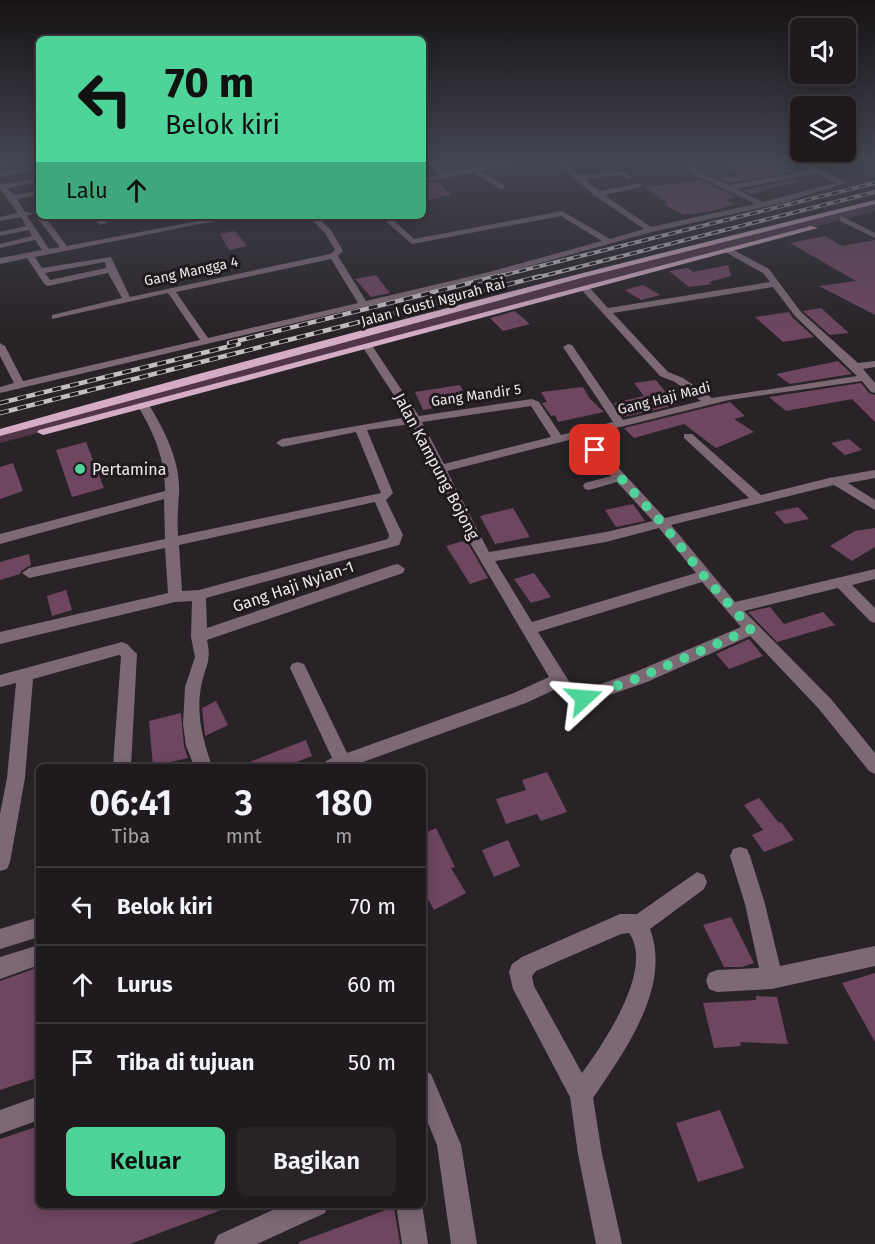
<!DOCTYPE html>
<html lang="id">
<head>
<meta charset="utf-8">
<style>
	:root { --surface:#1f1a1d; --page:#272326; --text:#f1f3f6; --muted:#a1a1a4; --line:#3c383b; --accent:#4ed399 }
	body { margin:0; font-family:"Fira Sans",sans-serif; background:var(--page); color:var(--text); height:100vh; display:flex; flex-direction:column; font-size:22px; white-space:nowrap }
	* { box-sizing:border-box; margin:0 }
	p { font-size:20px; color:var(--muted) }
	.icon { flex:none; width:33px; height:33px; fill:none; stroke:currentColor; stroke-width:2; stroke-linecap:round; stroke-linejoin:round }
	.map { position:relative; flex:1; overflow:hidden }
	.details { position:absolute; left:36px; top:764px; width:390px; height:444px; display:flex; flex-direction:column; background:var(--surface); border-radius:9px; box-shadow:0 3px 15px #0003,0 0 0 2px var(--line) }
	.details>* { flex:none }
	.guide { position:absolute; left:36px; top:36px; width:390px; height:183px; border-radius:9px; box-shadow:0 3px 15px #0003,0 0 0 2px var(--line); background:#4ed399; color:#111; overflow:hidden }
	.fabs { position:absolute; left:790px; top:18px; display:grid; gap:12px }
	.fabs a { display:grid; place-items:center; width:66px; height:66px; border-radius:9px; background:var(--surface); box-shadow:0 3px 15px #0003,0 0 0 2px var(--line); font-size:30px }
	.pin { position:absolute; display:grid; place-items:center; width:51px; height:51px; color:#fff; margin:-26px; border-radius:12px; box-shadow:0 3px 9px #0006 }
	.me { position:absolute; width:66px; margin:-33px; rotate:71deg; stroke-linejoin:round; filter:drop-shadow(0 0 4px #0008) }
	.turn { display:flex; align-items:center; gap:21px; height:126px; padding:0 30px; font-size:27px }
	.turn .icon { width:78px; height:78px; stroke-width:2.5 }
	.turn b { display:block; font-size:42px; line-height:51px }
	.then { display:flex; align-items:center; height:57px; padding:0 30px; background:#0003; gap:12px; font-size:22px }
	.eta { display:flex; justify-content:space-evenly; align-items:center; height:102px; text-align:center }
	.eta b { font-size:36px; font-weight:600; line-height:42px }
	.button { display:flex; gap:12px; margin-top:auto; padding:12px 30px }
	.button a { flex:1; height:69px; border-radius:9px; background:var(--accent); color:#111; font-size:24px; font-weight:600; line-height:69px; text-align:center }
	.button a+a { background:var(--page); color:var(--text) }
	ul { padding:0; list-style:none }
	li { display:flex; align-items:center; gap:18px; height:78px; padding:0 30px; border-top:2px solid var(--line) }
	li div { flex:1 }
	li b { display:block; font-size:22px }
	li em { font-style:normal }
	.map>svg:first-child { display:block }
	.green { fill:#523547 }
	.building { fill:#6e4660 }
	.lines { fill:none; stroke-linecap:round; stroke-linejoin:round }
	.minor { fill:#7c6974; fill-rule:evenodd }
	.major { fill:#d4adc5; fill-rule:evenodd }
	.rail-far1-casing { stroke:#c3bec1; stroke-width:4 }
	.rail-casing { stroke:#c3bec1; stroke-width:4.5 }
	.rail-far1 { stroke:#20191d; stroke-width:2; stroke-dasharray:7; stroke-linecap:butt }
	.rail { stroke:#20191d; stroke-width:3; stroke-dasharray:9; stroke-linecap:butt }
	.route { stroke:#4ed399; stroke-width:10; stroke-dasharray:0 18 }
	.poi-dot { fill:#4ed399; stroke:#20191d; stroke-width:2 }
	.labels { text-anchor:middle; stroke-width:6; stroke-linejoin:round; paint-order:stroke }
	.far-street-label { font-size:14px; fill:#ede8eb; stroke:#20191d }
	.street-label { font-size:16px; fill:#ede8eb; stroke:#20191d }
	.poi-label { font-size:16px; fill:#ede8eb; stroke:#20191d; text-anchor:start }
</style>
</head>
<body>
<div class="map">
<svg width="875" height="1244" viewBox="0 0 875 1244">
	<rect width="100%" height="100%" fill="#292327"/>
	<path class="green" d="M875,202V211L0,443V433L582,275Z"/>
	<g class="building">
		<path d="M774,159L795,171L730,183L718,178L739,175L725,166L727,164Z"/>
		<path d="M796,179L800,181L751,194L743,190Z"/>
		<path d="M700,180L736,197L726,200L735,204L713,211L683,215L664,204L668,203L645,187Z"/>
		<path d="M438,181L451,195L423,201V184Z"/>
		<path d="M235,231L247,246L229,250L220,234Z"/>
		<path d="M825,236L842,246L875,240V315L819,286L856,281L790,243Z"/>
		<path d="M728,265L731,276L709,282L712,284L689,287L669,271L688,268L693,272Z"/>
		<path d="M376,275L390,293L371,297L355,279Z"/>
		<path d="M643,285L660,295L641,300L625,290Z"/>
		<path d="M821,308L849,333L830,335L803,311Z"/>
		<path d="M515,311L530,324L503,331L490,318Z"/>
		<path d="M789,312L793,318L814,337L783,342L755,317Z"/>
		<path d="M838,361L852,374L790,384L776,374Z"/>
		<path d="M656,380L676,405L624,417L614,403L644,396L634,383Z"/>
		<path d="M861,383L869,393L875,395V422L852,399L786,411L769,397Z"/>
		<path d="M460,385L469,402L423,410L415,392Z"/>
		<path d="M583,387L590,399L604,412L558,422L555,415L551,416L542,403L547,402L541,392Z"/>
		<path d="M730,402L745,416L734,419L754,432L716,448L684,424L634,438L624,428Z"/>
		<path d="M849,439L862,450L845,455L831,443Z"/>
		<path d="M86,442L104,488L72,497L56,450Z"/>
		<path d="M13,463L23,491L0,499V467Z"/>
		<path d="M633,504L645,521L616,527L605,510Z"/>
		<path d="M798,507L809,519L785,524L774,512Z"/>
		<path d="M513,508L530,537L495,544L480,516Z"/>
		<path d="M875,528V547L852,561L830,546L855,531Z"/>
		<path d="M466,540L488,578L470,584L446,546Z"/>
		<path d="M29,554L31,565L21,571L20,574L0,580V562Z"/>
		<path d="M534,573L551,597L531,603L514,579Z"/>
		<path d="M66,590L72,610L52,616L47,596Z"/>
		<path d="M770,607L784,624L823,612L835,625L777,642L748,612Z"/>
		<path d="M749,639L763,656L729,669L716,654Z"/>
		<path d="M216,701L228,725L205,736L202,708Z"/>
		<path d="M181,713L184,746L188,758L153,766L149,721Z"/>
		<path d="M306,740L312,756L286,766H239Z"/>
		<path d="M547,772L567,812L541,821L537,814L506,824L496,799L526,790L522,780Z"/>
		<path d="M759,798L779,823L781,822L794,840L764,852L752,835L763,830L744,805Z"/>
		<path d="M436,828L455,867L451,868L466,893L434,910L423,890V834Z"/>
		<path d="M508,840L520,866L494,877L482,850Z"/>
		<path d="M731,917L754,963L742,967H724L703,925Z"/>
		<path d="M39,967V1077L0,1090V981Z"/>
		<path d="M875,973V1042L842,983Z"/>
		<path d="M756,996L777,997L788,1044L740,1042L741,1046L714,1048L703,1003L756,1000Z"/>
		<path d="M720,1110L744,1168L698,1182L676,1123Z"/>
		<path d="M39,1126V1204L232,1206L130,1244H0V1139Z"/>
		<path d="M394,1207L400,1244H299V1242Z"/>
	</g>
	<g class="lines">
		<g class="minor">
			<path d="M9,159H23L0,165V161Z"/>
			<path d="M423,159H429L446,173L518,159H532L481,171L505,186L502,190L473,172L423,182V178L439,175Z"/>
			<path d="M553,159H560L580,175L621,171L632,176L629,180L620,175L584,179L599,191L641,183V187L604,195L651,227L755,204L711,182L692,174L684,159H691L697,172L730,185L810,170L792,159H801L846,183L782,203L652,232L494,276L0,393V387L14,383L0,356V343L5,346L23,381L200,340L168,293L52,319V315L122,298L108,273L48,286L45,285L27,258L0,264V258L42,250L35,240L0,248V244L32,236L29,230L0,236V232L26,226L21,217L0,221V217L18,213L0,189V183L3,184L39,178V182L7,188L14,195L39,191V195L17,199L25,212L34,213L27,216L49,249L60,247L37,218V214L44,216L67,246L224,216H240L35,257L42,268L111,257L130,297L330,254L335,250L325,233L308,216H316L331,230L343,251L338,256L366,301L489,272L602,241L561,216L412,244L380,216H389L414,239L562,211L610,239L644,229L595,196ZM816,173L836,183L763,202L736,189ZM331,259L358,303L208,338L176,292ZM105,262L106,268L50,280L45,273Z"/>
			<path d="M39,165V169L0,177V173Z"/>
			<path d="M92,216H100L107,223L100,225Z"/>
			<path d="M843,217L875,233V238L840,221V217Z"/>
			<path d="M728,247L769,269L801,312L858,363L875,361V367L863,369L875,383V393L871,392L862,381L729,400L588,435L665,518L749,498L684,438V434H692L761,495L829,478L875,470V478L848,483L875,500V510L834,485L671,525L735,602L875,569V579L852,585L875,608V623L870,621L838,588L744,611L831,699L875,753V774L869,771L819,709L750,636L647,682L584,704L566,701L556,689L526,703L352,766H323L326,761L332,758L290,668L292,664L298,662L304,664L347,753L514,693L549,677L470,543L412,424L367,430L393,493L386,500L403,535L399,545L206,598L207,628L393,565L398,564L405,569L403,573L207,640C212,663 205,665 201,687C196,715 203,740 212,766H194L186,746L183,724L185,687L195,657L191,637L192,601L175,602L0,644V632L168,593L165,548L29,578L22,573L29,568L165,539L164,499L0,544V534L165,491C165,459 154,432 137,405L139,403H147L149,405C165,431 181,463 179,494C178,508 177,521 178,536L381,493L356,432L282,447L276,443L282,439L408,417L362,346L363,344H371L419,416L532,399L539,402L561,435L613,422L563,347L568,344L572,345L623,420L701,401L675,382L660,376L580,288L588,286L608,308L770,282L763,273L725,252L724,250ZM773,287L795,316L857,376L712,398L683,378L668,372L613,313ZM531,406L551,437L444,464L422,422ZM577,438L611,476L585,483L583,486L585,489L589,490L617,482L653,521L606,532L489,552L447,471ZM375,502L389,535L388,539L199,590L182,591L179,545ZM659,528L696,573L532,622L495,561L606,542ZM702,582L741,627L635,672L584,690L577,691L572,686L538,632Z"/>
			<path d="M122,642L127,644L137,654L131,766H113L121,656L119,655L33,679L25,778L10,862L7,869L0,871V814L7,778L16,683L0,687V675Z"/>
			<path d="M740,847L747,849L750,856L765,904L780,966L875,946V966L772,989L717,992L709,989L706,981L709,973L717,970L759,968L745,904L730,856L733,849Z"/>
			<path d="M697,872L704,875L707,882L704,889L650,929C672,987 624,1052 593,1098L602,1154L622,1244H596L578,1154L570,1097L513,989L509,972L512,964L522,957L620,914H637ZM629,933C655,969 603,1044 582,1073L534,986L532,976L536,971L621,934Z"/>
			<path d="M39,917V937L0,949V929Z"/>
			<path d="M39,945V965L0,979V957Z"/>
			<path d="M423,1070L431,1074L461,1145L477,1244H451L437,1145L423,1111Z"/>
			<path d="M39,1096V1120L0,1134V1110Z"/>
			<path d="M286,1204H328L325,1213L257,1244H214L218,1235Z"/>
			<path d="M396,1204H422L428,1244H402Z"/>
		</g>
		<g class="major">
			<path d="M875,200V204L585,277L0,436V429C290,347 582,272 875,200Z"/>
			<path d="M811,226L818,228L47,434L43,435L37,432L39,430Z"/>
		</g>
		<g class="rail-far1-casing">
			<g id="rail-far1">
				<path d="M492,278L875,183"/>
				<path d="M535,278L875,192"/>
			</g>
		</g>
		<g class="rail-casing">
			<g id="rail">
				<path d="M229,343L498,276"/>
				<path d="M0,403L239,344"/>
				<path d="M0,413L541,276"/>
			</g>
		</g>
		<use href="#rail-far1" class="rail-far1"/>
		<use href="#rail" class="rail"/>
	</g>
	<linearGradient id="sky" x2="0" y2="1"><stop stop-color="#171315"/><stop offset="0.48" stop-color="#434552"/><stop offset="1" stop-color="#434552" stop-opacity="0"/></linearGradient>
	<rect width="875" height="333" fill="url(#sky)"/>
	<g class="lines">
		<path class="route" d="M584,698L641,677L751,629L704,576L661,522L595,450"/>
	</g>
	<circle class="poi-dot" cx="80" cy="469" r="6"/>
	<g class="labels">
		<g class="far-street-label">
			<text transform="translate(191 271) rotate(-12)" y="5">Gang Mangga 4</text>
			<text transform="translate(433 302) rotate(-15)" y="5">Jalan I Gusti Ngurah Rai</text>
			<text transform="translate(476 395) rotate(-8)" y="5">Gang Mandir 5</text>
			<text transform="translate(664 398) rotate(-14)" y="5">Gang Haji Madi</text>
		</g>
		<g class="street-label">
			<text transform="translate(437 466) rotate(62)" y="6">Jalan Kampung Bojong</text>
			<text transform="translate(293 586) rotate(-19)" y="6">Gang Haji Nyian-1</text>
		</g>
		<g class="poi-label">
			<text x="92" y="475">Pertamina</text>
		</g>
	</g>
</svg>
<div class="fabs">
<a><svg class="icon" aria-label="sound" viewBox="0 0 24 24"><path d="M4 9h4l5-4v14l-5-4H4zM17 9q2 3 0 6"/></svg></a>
<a><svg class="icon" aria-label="layers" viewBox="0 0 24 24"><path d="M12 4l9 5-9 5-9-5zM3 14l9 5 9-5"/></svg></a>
</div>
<div class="pin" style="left:595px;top:450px;background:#d93025"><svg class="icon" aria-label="arrive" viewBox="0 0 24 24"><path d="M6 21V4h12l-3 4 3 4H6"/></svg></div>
<svg class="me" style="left:584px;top:698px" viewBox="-20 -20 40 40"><path d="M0-17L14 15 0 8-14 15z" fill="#4ed399" stroke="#fff" stroke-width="4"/></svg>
<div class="guide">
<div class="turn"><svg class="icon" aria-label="left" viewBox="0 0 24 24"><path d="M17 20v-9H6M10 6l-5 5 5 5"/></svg><div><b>70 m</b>Belok kiri</div></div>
<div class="then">Lalu<svg class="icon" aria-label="ahead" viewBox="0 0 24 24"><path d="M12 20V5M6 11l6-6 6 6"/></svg></div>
</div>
<section class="details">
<div class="eta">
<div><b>06:41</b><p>Tiba</p></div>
<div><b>3</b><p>mnt</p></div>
<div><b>180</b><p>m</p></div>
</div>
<ul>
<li><svg class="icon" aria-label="left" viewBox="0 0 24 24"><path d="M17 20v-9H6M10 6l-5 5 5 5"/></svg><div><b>Belok kiri</b></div><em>70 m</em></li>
<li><svg class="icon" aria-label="ahead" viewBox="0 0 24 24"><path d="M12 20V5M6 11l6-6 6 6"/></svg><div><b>Lurus</b></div><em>60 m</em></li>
<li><svg class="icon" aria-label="arrive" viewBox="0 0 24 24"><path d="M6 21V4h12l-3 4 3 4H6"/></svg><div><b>Tiba di tujuan</b></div><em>50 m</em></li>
</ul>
<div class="button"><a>Keluar</a><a>Bagikan</a></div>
</section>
</div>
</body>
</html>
